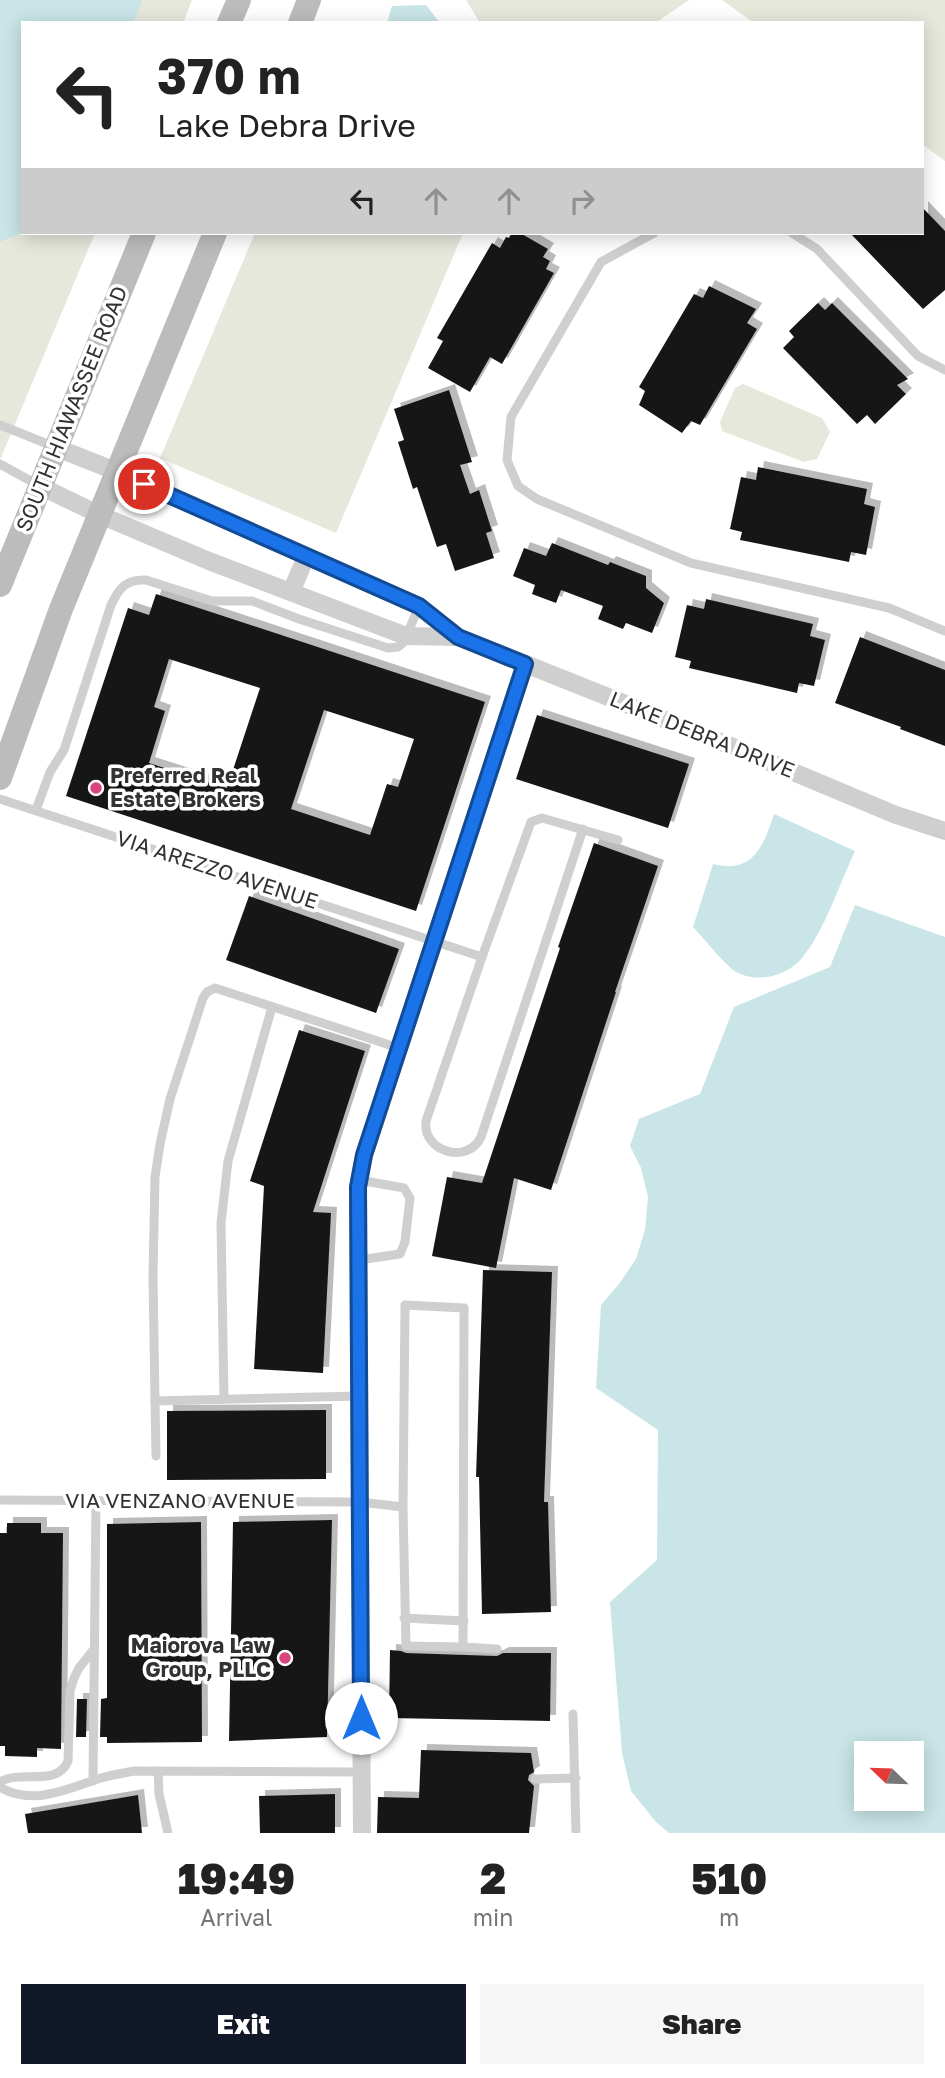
<!DOCTYPE html>
<html lang="en">
<head>
<meta charset="utf-8">
<style>
	:root { --surface:#fff; --page:#f6f6f6; --text:#222; --muted:#767676; --accent:#111827 }
	body { margin:0; font-family:"Golos Text",sans-serif; background:var(--page); color:var(--text); height:100vh; display:flex; flex-direction:column; font-size:26px; white-space:nowrap }
	* { box-sizing:border-box; margin:0 }
	p { font-size:23px; color:var(--muted) }
	.icon { flex:none; width:38px; height:38px; fill:none; stroke:currentColor; stroke-width:2; stroke-linecap:round; stroke-linejoin:round }
	.map { position:relative; height:1833px; overflow:hidden }
	.details { display:flex; flex-direction:column; background:var(--surface); flex:1 }
	.details>* { flex:none }
	.banner { position:absolute; left:21px; top:21px; width:903px; height:214px; border-radius:0px; box-shadow:0 4px 18px #0003; background:#fff; color:var(--text); overflow:hidden }
	.needle { width:46px; rotate:293deg }
	.fabs { position:absolute; left:854px; top:1741px; display:grid; gap:14px }
	.fabs a { display:grid; place-items:center; width:70px; height:70px; border-radius:0px; background:var(--surface); box-shadow:0 4px 18px #0003; font-size:35px }
	.pin { position:absolute; display:grid; place-items:center; width:60px; height:60px; color:#fff; margin:-30px; border:4px solid #fff; border-radius:50%; box-shadow:0 2px 7px #0007 }
	.me { position:absolute; width:77px; margin:-38px; rotate:0deg; stroke-linejoin:round; filter:drop-shadow(0 0 5px #0008) }
	.turn { display:flex; align-items:center; gap:24px; height:147px; padding:0 21px; font-size:32px }
	.turn .icon { width:91px; height:91px; stroke-width:2.5 }
	.turn b { display:block; font-size:49px; line-height:60px }
	.lanes { display:flex; align-items:center; height:66px; padding:0 21px; background:#0003; justify-content:center; gap:35px; direction:ltr }
	.lanes .off { opacity:.35 }
	.eta { display:flex; justify-content:space-evenly; align-items:center; height:119px; text-align:center }
	.eta b { font-size:42px; font-weight:800; line-height:49px }
	.cta { display:flex; gap:14px; margin-top:auto; padding:14px 21px }
	.cta a { flex:1; height:80px; border-radius:0px; background:var(--accent); color:#fff; font-size:28px; font-weight:800; line-height:80px; text-align:center }
	.cta a+a { background:var(--page); color:var(--text) }
	.map>svg:first-child { display:block }
	.green { fill:#e5e8db }
	.water { fill:#c9e5e7; fill-rule:evenodd }
	.building { fill:#191919; fill-rule:evenodd; filter:url(#shadow) }
	.lines { fill:none; stroke-linecap:round; stroke-linejoin:round }
	.lane { stroke:#cfcfcf; stroke-width:9 }
	.street { stroke:#cfcfcf; stroke-width:18 }
	.secondary { stroke:#bcbcbc; stroke-width:24 }
	.route-casing { stroke:#114b97; stroke-width:18 }
	.route { stroke:#1a73e8; stroke-width:12 }
	.poi-dot { fill:#d9447c; stroke:#fff; stroke-width:2.5 }
	.labels { text-anchor:middle; stroke-width:7; stroke-linejoin:round; paint-order:stroke }
	.street-label { font-size:21px; fill:#323232; stroke:#fff }
	.poi-label { font-size:21px; font-weight:bold; fill:#323232; stroke:#fff; text-anchor:start }
</style>
</head>
<body>
<div class="map">
<svg width="945" height="1833" viewBox="0 0 945 1833">
	<defs>
		<filter id="shadow"><feDropShadow dx="6" dy="-6" stdDeviation="0" flood-color="#0004"/></filter>
	</defs>
	<rect width="100%" height="100%" fill="#fff"/>
	<g class="green">
		<path d="M0,0H192L183,23H23V233H95L0,460Z"/>
		<path d="M466,0H689L655,23H480Z"/>
		<path d="M722,0H945V161L922,144V23H754Z"/>
		<path d="M255,233H463L336,533L160,458Z"/>
		<path d="M743,384L822,418L830,432L817,459L804,462L722,431L720,422L735,388Z"/>
	</g>
	<g class="water">
		<path d="M0,0H142L133,23H23V232L0,242Z"/>
		<path d="M426,5L440,23H387L392,6Z"/>
		<path d="M774,814L855,851C840,883 824,932 802,958C787,976 759,983 738,973C727,968 703,937 693,927L713,864C753,874 763,847 774,814Z"/>
		<path d="M855,905L945,937V1833H669L656,1822L631,1791L622,1753L610,1602L657,1560L658,1430L596,1388L601,1305L619,1284L636,1259L645,1230L648,1197L641,1168L630,1146L639,1119L700,1094L734,1007L830,967ZM866,1754H912V1799H866Z"/>
	</g>
	<g class="building">
		<path d="M922,207L945,231V290L923,309L850,233H922Z"/>
		<path d="M512,233H520L548,249L543,257L550,261L546,269L554,273L502,364L490,357L470,392L428,368L443,341L437,338L492,243L500,248L506,237L509,238Z"/>
		<path d="M709,286L756,309L747,323L757,329L700,425L691,421L682,433L639,405L645,391L639,387L694,294L703,298Z"/>
		<path d="M818,303L825,310L832,303L908,379L897,385L906,394L875,424L867,415L857,424L783,348L794,337L789,331Z"/>
		<path d="M449,390L472,462L460,465L470,494L479,490L492,531L486,533L494,558L455,571L446,544L437,547L417,487L413,489L398,442L404,440L394,409Z"/>
		<path d="M758,467L867,489L864,504L875,507L866,555L851,552L849,562L740,540L742,532L730,529L741,477L756,480Z"/>
		<path d="M552,543L608,565L610,562L646,576V588L664,603L652,633L626,623L623,629L598,619L603,606L561,590L556,603L532,594L535,585L513,576L524,548L546,556Z"/>
		<path d="M156,594L485,702L416,911L66,796L128,608L149,615ZM169,659L260,688L227,788L149,763L165,711L154,707ZM324,710L414,739L398,787L387,784L370,835L291,809Z"/>
		<path d="M706,599L813,624L810,636L825,640L814,686L799,683L797,693L689,668L691,661L675,657L687,605L704,609Z"/>
		<path d="M860,637L945,670V746L900,729L901,727L835,703Z"/>
		<path d="M537,715L689,764L668,828L516,779Z"/>
		<path d="M594,843L658,866L615,992H616L551,1190L514,1178L496,1268L432,1256L447,1177L482,1183L560,948L558,947Z"/>
		<path d="M249,896L399,949L376,1013L226,960Z"/>
		<path d="M299,1030L365,1051L313,1212L331,1213L323,1373L254,1369L264,1186L250,1181Z"/>
		<path d="M483,1270L552,1272L544,1502H548L551,1612L482,1614L479,1477H476Z"/>
		<path d="M326,1410V1479L167,1480V1411Z"/>
		<path d="M332,1520L327,1737L229,1741L233,1522Z"/>
		<path d="M201,1522L202,1742L107,1743V1737H100L101,1699L107,1698V1524Z"/>
		<path d="M7,1523H41V1533H63L61,1749L37,1748V1757L5,1756V1746H0V1533H7Z"/>
		<path d="M390,1650L401,1651L406,1653L497,1656L503,1653H551L550,1721L389,1718Z"/>
		<path d="M77,1699H87L86,1737H76Z"/>
		<path d="M421,1750L531,1753L534,1772L529,1775L528,1780L534,1786L529,1833H377L378,1797L419,1798Z"/>
		<path d="M335,1794V1833H260L259,1796Z"/>
		<path d="M138,1795L142,1833H28L25,1814Z"/>
	</g>
	<g class="lines">
		<g class="lane">
			<path d="M654,233L601,262L511,417L507,460L518,486L537,499L691,563L889,608L945,631"/>
			<path d="M792,233L817,249L918,356L945,370"/>
			<path d="M0,425L55,447"/>
			<path d="M0,464L38,485"/>
			<path d="M0,799L482,957L531,822L542,818L618,840"/>
			<path d="M36,810L50,772L64,750L111,605C119,588 126,579 146,580L212,601H252L299,619L388,648L398,647L404,642L419,606"/>
			<path d="M482,957L426,1121C422,1152 468,1165 481,1137L583,829"/>
			<path d="M359,1260L400,1254L405,1242L410,1198L404,1188L359,1180"/>
			<path d="M359,1396L155,1401L153,1276L155,1177L160,1144L170,1099L203,998L207,992L215,988L399,1048"/>
			<path d="M224,1399L221,1223L228,1161L272,1007"/>
			<path d="M155,1401L156,1456"/>
			<path d="M0,1500L360,1502L403,1507L405,1305L464,1308L463,1647L406,1646L403,1507"/>
			<path d="M404,1618L464,1621"/>
			<path d="M463,1647L497,1649"/>
			<path d="M573,1714L576,1833"/>
			<path d="M158,1771L159,1794L168,1833"/>
			<path d="M535,1779L576,1778"/>
			<path d="M93,1781L96,1501"/>
			<path d="M0,1782C20,1769 57,1788 68,1761L70,1691L74,1678L79,1668L94,1649"/>
			<path d="M0,1787C33,1807 69,1788 101,1778C112,1775 123,1773 134,1771L362,1772"/>
		</g>
		<g class="street">
			<path d="M57,448L118,472L419,606L458,637L736,748L896,815L945,831"/>
			<path d="M40,486L100,515L209,561L406,636L458,637"/>
			<path d="M291,592L306,557"/>
			<path d="M362,1833L358,1187L364,1155L525,664"/>
		</g>
		<g class="secondary">
			<path d="M229,23L239,0"/>
			<path d="M300,23L309,0"/>
			<path d="M0,585L144,233"/>
			<path d="M0,778L61,609L215,233"/>
		</g>
	</g>
	<g class="lines">
		<g class="route-casing">
			<path id="route" d="M144,484L419,606L458,637L525,664L364,1155L358,1187L361,1718"/>
		</g>
		<use href="#route" class="route"/>
	</g>
	<g class="poi-dot">
		<circle cx="96" cy="788" r="7"/>
		<circle cx="285" cy="1658" r="7"/>
	</g>
	<g class="labels">
		<g class="street-label">
			<text transform="translate(72 409) rotate(-68)" y="7">SOUTH HIAWASSEE ROAD</text>
			<text transform="translate(702 735) rotate(22)" y="7">LAKE DEBRA DRIVE</text>
			<text transform="translate(217 870) rotate(18)" y="7">VIA AREZZO AVENUE</text>
			<text x="180" y="1508">VIA VENZANO AVENUE</text>
		</g>
		<g class="poi-label">
			<text x="110" y="783">Preferred Real<tspan x="110" dy="24">Estate Brokers</tspan></text>
			<text x="271" y="1653" text-anchor="end">Maiorova Law<tspan x="271" dy="24">Group, PLLC</tspan></text>
		</g>
	</g>
</svg>
<div class="fabs">
<a><svg class="needle" viewBox="-14 -14 28 28"><path d="M0-13l5 13h-10z" fill="#e53935"/><path d="M0 13l5-13h-10z" fill="#767676"/></svg></a>
</div>
<div class="pin" style="left:144px;top:484px;background:#d93025"><svg class="icon" aria-label="arrive" viewBox="0 0 24 24"><path d="M6 21V4h12l-3 4 3 4H6"/></svg></div>
<svg class="me" style="left:361px;top:1718px" viewBox="-20 -20 40 40"><circle r="19" fill="#fff"/><path d="M0-13L10 11 0 6-10 11z" fill="#1a73e8"/></svg>
<div class="banner">
<div class="turn"><svg class="icon" aria-label="left" viewBox="0 0 24 24"><path d="M17 20v-9H6M10 6l-5 5 5 5"/></svg><div><b>370 m</b>Lake Debra Drive</div></div>
<div class="lanes"><svg class="icon" aria-label="left" viewBox="0 0 24 24"><path d="M17 20v-9H6M10 6l-5 5 5 5"/></svg><svg class="icon off" aria-label="ahead" viewBox="0 0 24 24"><path d="M12 20V5M6 11l6-6 6 6"/></svg><svg class="icon off" aria-label="ahead" viewBox="0 0 24 24"><path d="M12 20V5M6 11l6-6 6 6"/></svg><svg class="icon off" aria-label="right" viewBox="0 0 24 24"><path d="M7 20v-9h11M14 6l5 5-5 5"/></svg></div>
</div>
</div>
<section class="details">
<div class="eta">
<div><b>19:49</b><p>Arrival</p></div>
<div><b>2</b><p>min</p></div>
<div><b>510</b><p>m</p></div>
</div>
<div class="cta"><a>Exit</a><a>Share</a></div>
</section>
</body>
</html>
